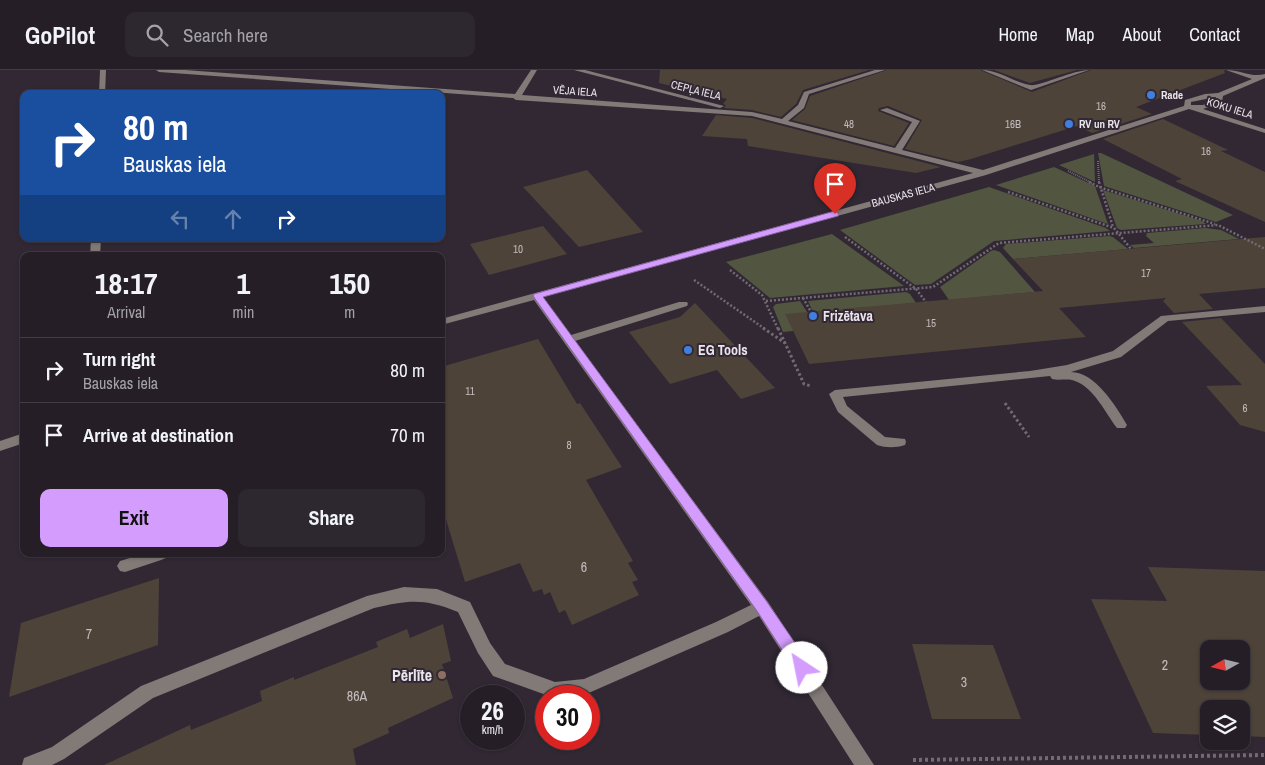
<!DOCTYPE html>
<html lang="en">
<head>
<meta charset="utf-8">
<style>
	:root { --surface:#251e27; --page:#2d272f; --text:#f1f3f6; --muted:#a3a2a7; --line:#423c44; --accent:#d49cfc }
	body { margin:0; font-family:"Archivo Narrow",sans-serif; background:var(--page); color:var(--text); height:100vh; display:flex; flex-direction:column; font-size:19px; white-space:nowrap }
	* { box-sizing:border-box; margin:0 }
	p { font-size:16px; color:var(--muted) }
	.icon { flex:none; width:28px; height:28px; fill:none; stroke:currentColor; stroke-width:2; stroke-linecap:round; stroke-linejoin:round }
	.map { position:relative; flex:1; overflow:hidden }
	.drawer { position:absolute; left:20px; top:182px; width:425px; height:305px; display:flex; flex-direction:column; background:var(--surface); border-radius:10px; box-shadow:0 1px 4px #0004,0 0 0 1px var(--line) }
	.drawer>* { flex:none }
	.hud { position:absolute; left:20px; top:20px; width:425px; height:152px; border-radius:10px; box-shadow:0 1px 4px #0004,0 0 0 1px var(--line); background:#1a4fa0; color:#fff; overflow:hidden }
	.needle { width:32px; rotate:262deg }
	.fabs { position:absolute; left:1200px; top:570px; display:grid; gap:10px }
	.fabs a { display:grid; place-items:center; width:50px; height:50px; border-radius:10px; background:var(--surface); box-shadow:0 1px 4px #0004,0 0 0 1px var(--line); font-size:25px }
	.speed { position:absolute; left:460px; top:615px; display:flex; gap:10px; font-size:25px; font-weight:700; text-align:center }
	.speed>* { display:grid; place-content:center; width:65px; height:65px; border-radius:50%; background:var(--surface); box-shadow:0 1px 4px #0004,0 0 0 1px var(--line); line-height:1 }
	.speed small { font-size:12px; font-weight:400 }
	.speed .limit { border:8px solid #d22; background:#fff; color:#111 }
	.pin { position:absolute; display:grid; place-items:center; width:42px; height:42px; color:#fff; margin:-51px -21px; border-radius:50% 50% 50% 0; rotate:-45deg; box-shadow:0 0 5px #0007 }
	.pin .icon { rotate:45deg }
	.me { position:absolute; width:55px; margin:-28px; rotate:326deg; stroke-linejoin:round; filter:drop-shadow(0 0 4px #0008) }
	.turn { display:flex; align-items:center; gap:18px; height:105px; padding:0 20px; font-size:22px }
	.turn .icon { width:65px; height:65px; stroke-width:2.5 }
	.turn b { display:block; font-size:35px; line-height:42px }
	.lanes { display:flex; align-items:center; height:48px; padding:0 20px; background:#0003; justify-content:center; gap:25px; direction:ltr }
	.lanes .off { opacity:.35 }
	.eta { display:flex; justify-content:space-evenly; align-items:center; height:85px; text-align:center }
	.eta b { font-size:30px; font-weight:700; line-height:35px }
	.primary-button { display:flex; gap:10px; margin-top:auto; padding:10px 20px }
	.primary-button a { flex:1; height:58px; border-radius:10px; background:var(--accent); color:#111; font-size:20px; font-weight:700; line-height:58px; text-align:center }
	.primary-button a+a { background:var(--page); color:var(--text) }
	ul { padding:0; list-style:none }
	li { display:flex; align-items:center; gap:15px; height:65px; padding:0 20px; border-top:1px solid var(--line) }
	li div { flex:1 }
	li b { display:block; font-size:19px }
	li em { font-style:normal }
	header { display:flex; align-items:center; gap:30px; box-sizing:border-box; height:70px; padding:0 25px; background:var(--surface); border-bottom:1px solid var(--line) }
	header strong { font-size:24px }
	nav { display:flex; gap:28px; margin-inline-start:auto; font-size:18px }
	.search { width:350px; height:45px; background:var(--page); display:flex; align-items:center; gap:12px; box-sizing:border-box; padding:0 18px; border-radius:10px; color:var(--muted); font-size:19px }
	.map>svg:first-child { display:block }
	.green { fill:#525641 }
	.building { fill:#4e4339; fill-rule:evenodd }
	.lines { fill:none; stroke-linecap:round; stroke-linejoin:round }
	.path-far3 { stroke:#726a74; stroke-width:2; stroke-dasharray:1 1; stroke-linecap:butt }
	.path-far2 { stroke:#726a74; stroke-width:2.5; stroke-dasharray:2 2; stroke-linecap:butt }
	.path-far1 { stroke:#726a74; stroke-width:3; stroke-dasharray:2.5 2.5; stroke-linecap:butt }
	.path { stroke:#726a74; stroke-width:4; stroke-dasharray:3 3; stroke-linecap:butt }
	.minor { fill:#817a77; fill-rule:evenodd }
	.route { fill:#d49cfc; stroke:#8a65a4 }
	.shop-dot { fill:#3f7fe0; stroke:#312834; stroke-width:2 }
	.education-dot { fill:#8d6e63; stroke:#312834; stroke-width:2 }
	.labels { text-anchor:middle; stroke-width:4; stroke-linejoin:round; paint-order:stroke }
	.far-street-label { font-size:11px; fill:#eae4eb; stroke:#312834 }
	.far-poi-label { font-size:11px; font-weight:bold; fill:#eae4eb; stroke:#312834; text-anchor:start }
	.number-label { font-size:11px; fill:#c3bcbe }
	.poi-label { font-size:14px; font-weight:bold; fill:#eae4eb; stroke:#312834; text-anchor:start }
	.near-number-label { font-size:14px; fill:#c3bcbe }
	.near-poi-label { font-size:16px; font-weight:bold; fill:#eae4eb; stroke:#312834; text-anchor:end }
</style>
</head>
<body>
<header>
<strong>GoPilot</strong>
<div class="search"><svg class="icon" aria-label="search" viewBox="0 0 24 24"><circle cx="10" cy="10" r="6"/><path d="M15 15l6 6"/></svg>Search here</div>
<nav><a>Home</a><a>Map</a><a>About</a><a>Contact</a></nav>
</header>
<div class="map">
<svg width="1265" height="695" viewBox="0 0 1265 695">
	<rect width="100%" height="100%" fill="#312834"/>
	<g class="green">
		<path d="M1098,83H1101L1233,145L1216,152L1104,116Z"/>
		<path d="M1094,84L1095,112L1059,95Z"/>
		<path d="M1054,97L1095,116L1108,154L996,115Z"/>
		<path d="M989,117L1106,158L1110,161L994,171L931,214L915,215L840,160Z"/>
		<path d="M1103,120L1202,151L1206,154L1121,160L1117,158Z"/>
		<path d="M1206,158L1221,160L1239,169L1134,178L1130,175L1154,173L1146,166L1147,163Z"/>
		<path d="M832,164L904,216L770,228L726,192Z"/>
		<path d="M1109,166L1113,167L1128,179L1013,189L1003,178L1006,174Z"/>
		<path d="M994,180L1000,182L1035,222L949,230L940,217L991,181Z"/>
		<path d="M906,222L910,224L916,233L813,242L808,231Z"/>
		<path d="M800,231L807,242L793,261L783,262L773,237L776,234Z"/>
	</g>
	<g class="building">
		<path d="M660,0H869L803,20L796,34L781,47L752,40L724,38L726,35L723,34L727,29L659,13Z"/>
		<path d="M887,0H980L1032,22L1091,0H1224L1225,3L1136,37L1152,44L1092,63L1077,56L971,89L958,92L905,79L922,50L888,36L879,38L878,41L909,53L894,76L792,50L805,39L810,26Z"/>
		<path d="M994,0H1077L1030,13Z"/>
		<path d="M716,45L752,48L941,97L916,103L748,76L747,69L702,66Z"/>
		<path d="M1163,49L1228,80L1221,81L1265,102V152L1175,111L1182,109L1103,69Z"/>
		<path d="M587,100L643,162L579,177L523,117Z"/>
		<path d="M543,156L567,184L489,205L470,174Z"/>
		<path d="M1265,167V218L1199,224L1213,239L1174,243L1163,231L1166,228L1059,238L1086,267L809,294L785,244L1043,221L1013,189Z"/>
		<path d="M695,233L742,283L775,318L741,329L717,300L670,314L629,262L680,247Z"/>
		<path d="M1221,248L1265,294V362L1240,355L1206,316L1242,315L1182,252Z"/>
		<path d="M538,269L577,334L580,333L622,397L586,410L633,491L628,493L638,510L632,512L639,525L572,555L565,540L559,543L550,522L544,525L542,519L533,522L520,493L465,512L441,433V297Z"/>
		<path d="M1148,497L1265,501V667L1241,666V639H1209V665L1153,663L1091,529L1167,531ZM1209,579H1241V611H1209Z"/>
		<path d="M159,508L158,575L9,627L21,553Z"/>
		<path d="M443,554L451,591L442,594L453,628L388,658L389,663L353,679L356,695H104L190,655L191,660L262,631L260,621L294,607V610L378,577L376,572L407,559L410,568Z"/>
		<path d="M912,574L993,575L1021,649H932Z"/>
	</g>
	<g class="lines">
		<g class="path-far3">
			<path d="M1098,91L1099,113"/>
			<path d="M1068,101L1092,113"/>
		</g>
		<g class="path-far2">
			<path d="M1089,112L1099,117L1215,154"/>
			<path d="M1099,112L1113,157"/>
			<path d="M1008,122L1114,158L1131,179"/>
			<path d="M845,167L916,219L926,232"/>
			<path d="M730,200L762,225L778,259"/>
			<path d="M694,210L765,259"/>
			<path d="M803,228L811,242"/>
			<path d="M766,231L933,217L999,173L1218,155L1265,179"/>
		</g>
		<g class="path-far1">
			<path d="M763,258L785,273"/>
			<path d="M778,258L804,314L811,316"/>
			<path d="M1005,333L1029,367"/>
		</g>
		<path class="path" d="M913,690L1265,685"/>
		<g class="minor">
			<path d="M100,0H106L105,24H99Z"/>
			<path d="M156,0H185L515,24L531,0H537L522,25L752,42L782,49L798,35L804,22L875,0H885L809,24L804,38L788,51L895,78L912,52L880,40L887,38L920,51L902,80L983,100L1184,36L1185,30L1205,24L1218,23L1252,9L1226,0C1240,0 1252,8 1265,4V8L1223,26L1222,32L1203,39L1265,59V63L1189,39L986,105L543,227L571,265L679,232H687L688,234L687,236L575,271L768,532L874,695H854L759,546L728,562L584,625L549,626L493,606L478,583L458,542C424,528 409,530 374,538L153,628L64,689L52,695H22L24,688L52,677L141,616L367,526L404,517L437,519L470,532L490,573L505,594L555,612L584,609L716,552L751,535L534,230L441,255V249L973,103L752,46L516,30L513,28L159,2ZM1216,27V30L1203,35H1191V32Z"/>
			<path d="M574,0H585L724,36L720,38Z"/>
			<path d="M982,0C999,0 1013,12 1030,15C1039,17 1073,0 1089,0L1031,20Z"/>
			<path d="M91,169H101L100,186H90Z"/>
			<path d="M1265,236V242L1168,251L1121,287L1071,302C1095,302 1116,336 1127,355L1125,358H1117C1105,342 1094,318 1075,311C1068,308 1059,311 1052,309L1050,306L843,327L847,336L885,367L905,369L906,372L905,375C896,378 886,378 877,375L838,342L829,324L835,320L1030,301L1067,295L1113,281L1161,246Z"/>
			<path d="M24,363V373L0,381V371Z"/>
			<path d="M143,484H168L166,488L161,490L125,502L120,501L117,496L120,491Z"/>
		</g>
	</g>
	<path class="route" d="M835,141L839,144L838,146L543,227L767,532L808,592L810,598L808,603L802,605L797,603L757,541L533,226L534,224Z"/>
	<g class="shop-dot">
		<circle cx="1151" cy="25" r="5"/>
		<circle cx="1069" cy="54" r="5"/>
		<circle cx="813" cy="246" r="5"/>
		<circle cx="688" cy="280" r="5"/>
	</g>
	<circle class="education-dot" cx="442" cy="605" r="5"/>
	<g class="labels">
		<g class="far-street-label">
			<text transform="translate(696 20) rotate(14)" y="4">CEPĻA IELA</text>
			<text transform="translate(575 21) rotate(4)" y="4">VĒJA IELA</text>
			<text transform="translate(1230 38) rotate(17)" y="4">KOKU IELA</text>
			<text transform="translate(903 125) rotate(-15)" y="4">BAUSKAS IELA</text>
		</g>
		<g class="far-poi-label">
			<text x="1161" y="29">Rade</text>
			<text x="1079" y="58">RV un RV</text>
		</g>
		<g class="number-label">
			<text x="1101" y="40">16</text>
			<text x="849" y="58">48</text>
			<text x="1013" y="58">16B</text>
			<text x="1206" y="85">16</text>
			<text x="518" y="183">10</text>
			<text x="1146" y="207">17</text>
			<text x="931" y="257">15</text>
			<text x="470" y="325">11</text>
			<text x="1245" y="342">6</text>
			<text x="569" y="379">8</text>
		</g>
		<g class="poi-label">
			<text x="823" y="251">Frizētava</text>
			<text x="698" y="285">EG Tools</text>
		</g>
		<g class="near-number-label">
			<text x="584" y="502">6</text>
			<text x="89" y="569">7</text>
			<text x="1165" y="600">2</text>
			<text x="964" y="617">3</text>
			<text x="357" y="631">86A</text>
		</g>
		<g class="near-poi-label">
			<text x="432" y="611">Pērlīte</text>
		</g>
	</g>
</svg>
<div class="fabs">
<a><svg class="needle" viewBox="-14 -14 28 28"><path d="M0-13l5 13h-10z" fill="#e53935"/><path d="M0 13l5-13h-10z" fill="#a3a2a7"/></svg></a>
<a><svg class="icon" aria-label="layers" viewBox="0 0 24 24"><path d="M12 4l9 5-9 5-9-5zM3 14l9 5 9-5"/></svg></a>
</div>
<div class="speed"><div>26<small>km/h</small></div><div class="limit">30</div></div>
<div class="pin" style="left:835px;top:144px;background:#d93025"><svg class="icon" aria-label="arrive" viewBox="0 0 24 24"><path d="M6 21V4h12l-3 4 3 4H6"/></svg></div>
<svg class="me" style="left:802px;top:598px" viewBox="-20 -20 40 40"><circle r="19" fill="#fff"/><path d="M0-13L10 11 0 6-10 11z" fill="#d49cfc"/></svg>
<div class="hud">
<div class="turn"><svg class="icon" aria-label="right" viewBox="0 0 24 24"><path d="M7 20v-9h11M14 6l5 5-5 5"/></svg><div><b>80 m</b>Bauskas iela</div></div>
<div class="lanes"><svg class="icon off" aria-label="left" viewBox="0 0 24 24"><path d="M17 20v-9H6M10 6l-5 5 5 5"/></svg><svg class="icon off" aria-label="ahead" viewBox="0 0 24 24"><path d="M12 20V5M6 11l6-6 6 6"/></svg><svg class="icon" aria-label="right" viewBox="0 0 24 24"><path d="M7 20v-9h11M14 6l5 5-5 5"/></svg></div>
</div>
<section class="drawer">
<div class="eta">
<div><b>18:17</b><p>Arrival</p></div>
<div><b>1</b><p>min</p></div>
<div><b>150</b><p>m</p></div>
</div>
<ul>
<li><svg class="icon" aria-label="right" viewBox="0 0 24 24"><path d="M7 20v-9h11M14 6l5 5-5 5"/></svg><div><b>Turn right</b><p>Bauskas iela</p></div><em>80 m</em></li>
<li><svg class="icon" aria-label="arrive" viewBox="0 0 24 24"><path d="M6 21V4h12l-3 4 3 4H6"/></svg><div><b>Arrive at destination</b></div><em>70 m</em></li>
</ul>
<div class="primary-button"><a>Exit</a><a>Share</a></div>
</section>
</div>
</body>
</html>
